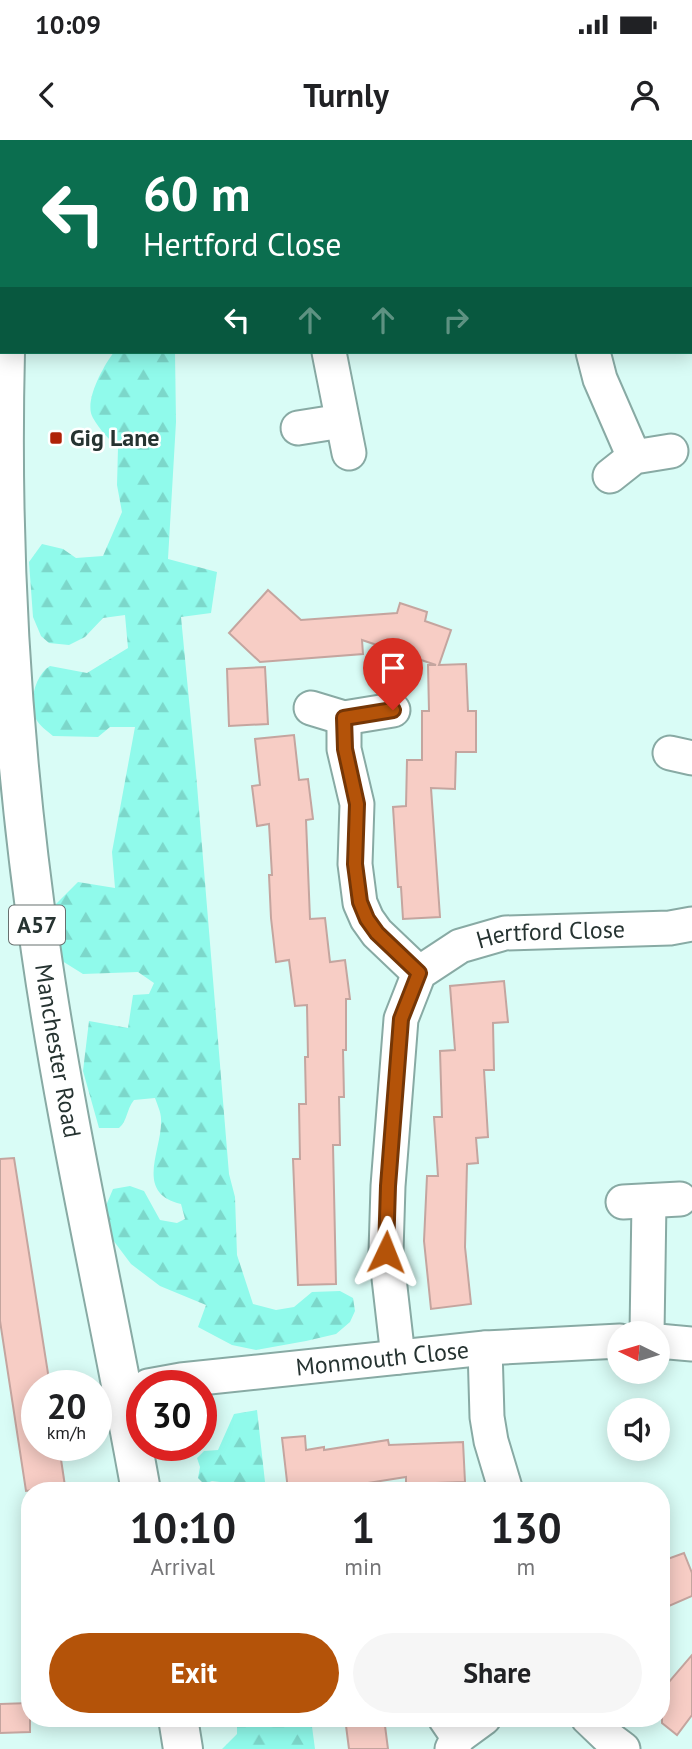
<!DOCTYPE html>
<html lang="en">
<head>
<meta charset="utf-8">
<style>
	:root { --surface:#fff; --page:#f6f6f6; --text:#202124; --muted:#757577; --accent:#b45309 }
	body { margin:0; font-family:"PT Sans",sans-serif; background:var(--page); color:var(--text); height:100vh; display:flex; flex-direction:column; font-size:26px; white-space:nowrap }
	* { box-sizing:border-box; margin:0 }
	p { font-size:23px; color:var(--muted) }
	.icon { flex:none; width:38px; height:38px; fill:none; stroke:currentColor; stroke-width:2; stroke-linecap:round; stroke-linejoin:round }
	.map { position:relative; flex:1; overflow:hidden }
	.side { position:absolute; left:21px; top:1342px; width:649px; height:245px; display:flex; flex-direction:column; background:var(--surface); border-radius:28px; box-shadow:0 4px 18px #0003 }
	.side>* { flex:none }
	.banner { position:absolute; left:0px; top:0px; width:693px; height:214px; box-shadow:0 4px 18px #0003; background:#0b6e4f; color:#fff; overflow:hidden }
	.needle { width:46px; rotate:275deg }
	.tools { position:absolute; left:607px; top:1181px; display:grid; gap:14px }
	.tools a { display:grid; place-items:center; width:63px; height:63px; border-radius:50%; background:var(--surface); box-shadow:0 4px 18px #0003; font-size:35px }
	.speed { position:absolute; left:21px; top:1230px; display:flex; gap:14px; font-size:35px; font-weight:700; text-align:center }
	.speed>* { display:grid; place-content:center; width:91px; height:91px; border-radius:50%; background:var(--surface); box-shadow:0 4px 18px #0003; line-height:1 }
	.speed small { font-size:18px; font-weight:400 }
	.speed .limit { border:10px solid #d22; background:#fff; color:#111 }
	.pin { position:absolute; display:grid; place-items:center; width:60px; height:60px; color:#fff; margin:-72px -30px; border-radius:50% 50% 50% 0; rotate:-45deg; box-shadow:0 0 7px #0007 }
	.pin .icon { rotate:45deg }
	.me { position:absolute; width:77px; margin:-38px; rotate:2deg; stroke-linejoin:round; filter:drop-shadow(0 0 5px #0008) }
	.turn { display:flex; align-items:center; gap:24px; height:147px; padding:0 28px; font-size:32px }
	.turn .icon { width:91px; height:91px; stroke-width:2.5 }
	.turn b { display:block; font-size:49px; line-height:60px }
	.lanes { display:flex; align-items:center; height:66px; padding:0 28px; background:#0003; justify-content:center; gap:35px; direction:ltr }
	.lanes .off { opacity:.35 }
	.eta { display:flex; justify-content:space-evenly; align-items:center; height:119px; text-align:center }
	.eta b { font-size:42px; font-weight:600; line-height:49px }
	.cta { display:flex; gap:14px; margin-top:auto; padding:14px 28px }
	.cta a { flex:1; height:80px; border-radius:42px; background:var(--accent); color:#fff; font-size:28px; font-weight:600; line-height:80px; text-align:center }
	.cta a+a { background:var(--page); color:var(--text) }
	.status { display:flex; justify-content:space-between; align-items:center; height:49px; padding:0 35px; background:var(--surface); direction:ltr }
	.status svg { height:19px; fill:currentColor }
	header { display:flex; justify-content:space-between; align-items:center; height:91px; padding:0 28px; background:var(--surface); font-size:32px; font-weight:600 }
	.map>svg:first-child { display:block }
	.forest { fill:url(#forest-firs) }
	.building { fill:#f7cdc5; stroke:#c4a59f; stroke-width:2 }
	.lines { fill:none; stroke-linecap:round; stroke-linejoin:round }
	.street-casing { stroke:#88aaa4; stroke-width:37 }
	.secondary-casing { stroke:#88aaa4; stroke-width:42 }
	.primary-casing { stroke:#88aaa4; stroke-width:42 }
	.street { stroke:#fff; stroke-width:33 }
	.secondary { stroke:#fff; stroke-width:38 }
	.primary { stroke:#fff; stroke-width:38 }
	.route-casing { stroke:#753606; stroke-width:18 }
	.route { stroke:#b45309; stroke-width:12 }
	.poi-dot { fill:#af2107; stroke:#fff; stroke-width:2.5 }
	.labels { text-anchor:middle; stroke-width:5; stroke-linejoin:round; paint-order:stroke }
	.shield { fill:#fff; stroke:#67706f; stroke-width:2 }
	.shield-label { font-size:23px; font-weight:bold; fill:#263331 }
	.poi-label { font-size:24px; font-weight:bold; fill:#263331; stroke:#fff; text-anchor:start }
	.street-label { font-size:24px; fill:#263331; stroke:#fff }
</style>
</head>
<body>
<div class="status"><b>10:09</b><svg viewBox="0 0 49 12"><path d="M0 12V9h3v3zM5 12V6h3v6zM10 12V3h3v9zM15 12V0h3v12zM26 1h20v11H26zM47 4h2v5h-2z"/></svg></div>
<header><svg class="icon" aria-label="back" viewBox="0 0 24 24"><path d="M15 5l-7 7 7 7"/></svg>Turnly<svg class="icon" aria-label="person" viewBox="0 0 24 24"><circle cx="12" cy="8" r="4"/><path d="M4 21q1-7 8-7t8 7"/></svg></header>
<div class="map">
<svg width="692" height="1609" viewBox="0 0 692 1609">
	<defs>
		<pattern id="forest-firs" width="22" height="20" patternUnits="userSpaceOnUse" patternTransform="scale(1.75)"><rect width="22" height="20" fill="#90faeb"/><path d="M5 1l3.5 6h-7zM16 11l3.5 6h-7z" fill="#7cd7ca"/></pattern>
	</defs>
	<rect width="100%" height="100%" fill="#d9fcf6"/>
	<g class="forest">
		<path d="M114,212H175L176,282L168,419L217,432L211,473L181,477L196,633L229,1034L235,1057L237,1115L253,1164L276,1170L294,1167L312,1152L340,1151L353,1158L355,1171L350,1182L336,1194L306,1201L256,1210L232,1205L198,1187L206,1165L160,1146L131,1124L113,1100L105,1068L113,1049L130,1046L144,1051L160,1080L177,1083L185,1079L181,1064C133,1053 163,1009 161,979C161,972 157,964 155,958L134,960C126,970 128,980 119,988H99L83,931L89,881L128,888L133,855L149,854L154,843L138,832L83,834L59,819L53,767L78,742L115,748L112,712L135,587H110L98,597L53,596C47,591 39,585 36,579C28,563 35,535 50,526L87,533L128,508L125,475L103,478L85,497L69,505L49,503L41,496L33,477L29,422L42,404L63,409L76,418L103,416L122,372L117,345L118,308C109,299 99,289 93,278C83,262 104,225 114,212Z"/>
		<path d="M257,1270L266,1351H220V1342L212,1341L204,1344L198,1338L200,1327L197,1318L204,1311L218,1310L234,1274Z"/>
		<path d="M226,1579H311L315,1609H222L237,1594V1582Z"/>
	</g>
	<g class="building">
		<path d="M268,450L301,480L397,473L400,463L427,472L425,481L451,490L439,525L466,524L468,571H476V612H456L455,649L431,648L440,777L403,779L401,747H398L393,667L406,666L407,620H422V571H429L428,525H436L362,500L363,514L260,522L229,493Z"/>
		<path d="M265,527L268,584L229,586L227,529Z"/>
		<path d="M294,595L299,640L308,639L313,679L306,680L310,779L325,778L330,822L345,820L350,859H346V910H343L344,957H339L340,1005H333L336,1144L298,1145L293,1019H300L299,964H306L305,917H308L307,865L295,866L289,820L276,822L271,778L269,735H272L269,684L257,686L252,646L260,645L255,599Z"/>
		<path d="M504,841L508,882L493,883L494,930H484L488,997L476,998L478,1023L467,1024L465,1107L471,1164L431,1169L424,1101L427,1036H438L434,977H442L440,911L455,910L450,846Z"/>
		<path d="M14,1018L50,1246H37V1306H59L65,1346L26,1351L0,1181V1019Z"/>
		<path d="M305,1296L306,1310L324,1307V1310L388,1300L389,1305L463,1302L465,1342L406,1344V1337L343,1347L342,1344L288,1350L282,1298Z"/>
		<path d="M684,1413L692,1433V1456L662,1469V1421Z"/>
		<path d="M692,1515V1575L677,1595L662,1583V1550Z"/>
		<path d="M30,1563V1592L0,1593V1564Z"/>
		<path d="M345,1578H384L388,1609H349Z"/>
	</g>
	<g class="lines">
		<g class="street-casing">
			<g id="street">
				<path d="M313,2L314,0"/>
				<path d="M600,2L602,0"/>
				<path d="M329,212L349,313"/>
				<path d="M593,212L600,239L634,317"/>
				<path d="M298,288L342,281"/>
				<path d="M610,336L634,317L671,311"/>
				<path d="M311,568L344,578L393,570"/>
				<path d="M344,578V609L357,664L355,724L360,763L367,779L377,793L419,833"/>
				<path d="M670,613L692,618"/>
				<path d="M623,1062L680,1059"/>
				<path d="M647,1194L649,1061"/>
				<path d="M658,1201L692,1204"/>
				<path d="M485,1208L487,1277L491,1301L506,1351"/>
				<path id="s1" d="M398,1217L386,1112L388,1046L401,879L419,833L460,806L505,793L670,788L692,784"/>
				<path id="s2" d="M148,1246L181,1240L485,1208L620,1201"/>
				<path d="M445,1578L458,1597L452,1609"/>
				<path d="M588,1578L611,1600L623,1609"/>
				<path d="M458,1597L484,1578"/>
			</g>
		</g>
		<g class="secondary-casing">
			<path id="secondary" d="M0,97H2"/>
		</g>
		<g class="primary-casing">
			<g id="primary">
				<path d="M23,2V0"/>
				<path id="s3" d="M5,212C0,412 12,613 41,811C67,992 109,1171 141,1351"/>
				<path d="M178,1578L183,1609"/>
			</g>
		</g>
		<use href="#street" class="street"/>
		<use href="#secondary" class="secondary"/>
		<use href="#primary" class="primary"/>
	</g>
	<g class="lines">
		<g class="route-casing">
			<path id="route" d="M386,1112L388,1046L401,879L419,833L377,793L367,779L360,762L355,724L357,664L345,609L344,578L393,570"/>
		</g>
		<use href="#route" class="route"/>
	</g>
	<rect class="poi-dot" x="49" y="291" width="14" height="14" rx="3.5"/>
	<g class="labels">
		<rect class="shield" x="9" y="765.5" width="56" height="39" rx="5"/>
		<g class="shield-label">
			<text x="37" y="793">A57</text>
		</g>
		<g class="poi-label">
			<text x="70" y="306">Gig Lane</text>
		</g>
		<g class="street-label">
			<text dy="8" stroke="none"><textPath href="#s1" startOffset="530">Hertford Close</textPath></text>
			<text dy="8" stroke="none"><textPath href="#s3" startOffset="702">Manchester Road</textPath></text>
			<text dy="8" stroke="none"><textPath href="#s2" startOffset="236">Monmouth Close</textPath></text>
		</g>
	</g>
</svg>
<div class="tools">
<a><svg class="needle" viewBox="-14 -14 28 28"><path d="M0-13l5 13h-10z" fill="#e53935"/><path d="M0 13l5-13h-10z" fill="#757577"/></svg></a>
<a><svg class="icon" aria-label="sound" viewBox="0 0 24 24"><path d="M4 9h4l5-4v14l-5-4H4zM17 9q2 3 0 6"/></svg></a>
</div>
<div class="speed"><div>20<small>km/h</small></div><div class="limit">30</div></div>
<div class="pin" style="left:393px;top:570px;background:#d93025"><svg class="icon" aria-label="arrive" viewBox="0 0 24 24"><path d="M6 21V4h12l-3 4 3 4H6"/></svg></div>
<svg class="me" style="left:386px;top:1112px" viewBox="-20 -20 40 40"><path d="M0-17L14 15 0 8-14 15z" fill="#b45309" stroke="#fff" stroke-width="4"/></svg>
<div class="banner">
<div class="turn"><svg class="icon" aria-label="left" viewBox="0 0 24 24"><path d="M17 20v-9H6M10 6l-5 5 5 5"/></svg><div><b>60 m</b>Hertford Close</div></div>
<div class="lanes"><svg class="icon" aria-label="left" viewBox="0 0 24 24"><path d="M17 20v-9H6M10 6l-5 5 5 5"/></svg><svg class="icon off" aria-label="ahead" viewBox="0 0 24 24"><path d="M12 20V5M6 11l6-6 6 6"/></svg><svg class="icon off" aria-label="ahead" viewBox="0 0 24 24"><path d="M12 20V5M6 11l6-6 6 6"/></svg><svg class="icon off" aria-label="right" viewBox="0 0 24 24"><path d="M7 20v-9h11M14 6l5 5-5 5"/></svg></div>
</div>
<section class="side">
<div class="eta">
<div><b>10:10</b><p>Arrival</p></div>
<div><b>1</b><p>min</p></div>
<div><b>130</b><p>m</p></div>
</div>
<div class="cta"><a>Exit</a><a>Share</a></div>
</section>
</div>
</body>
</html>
